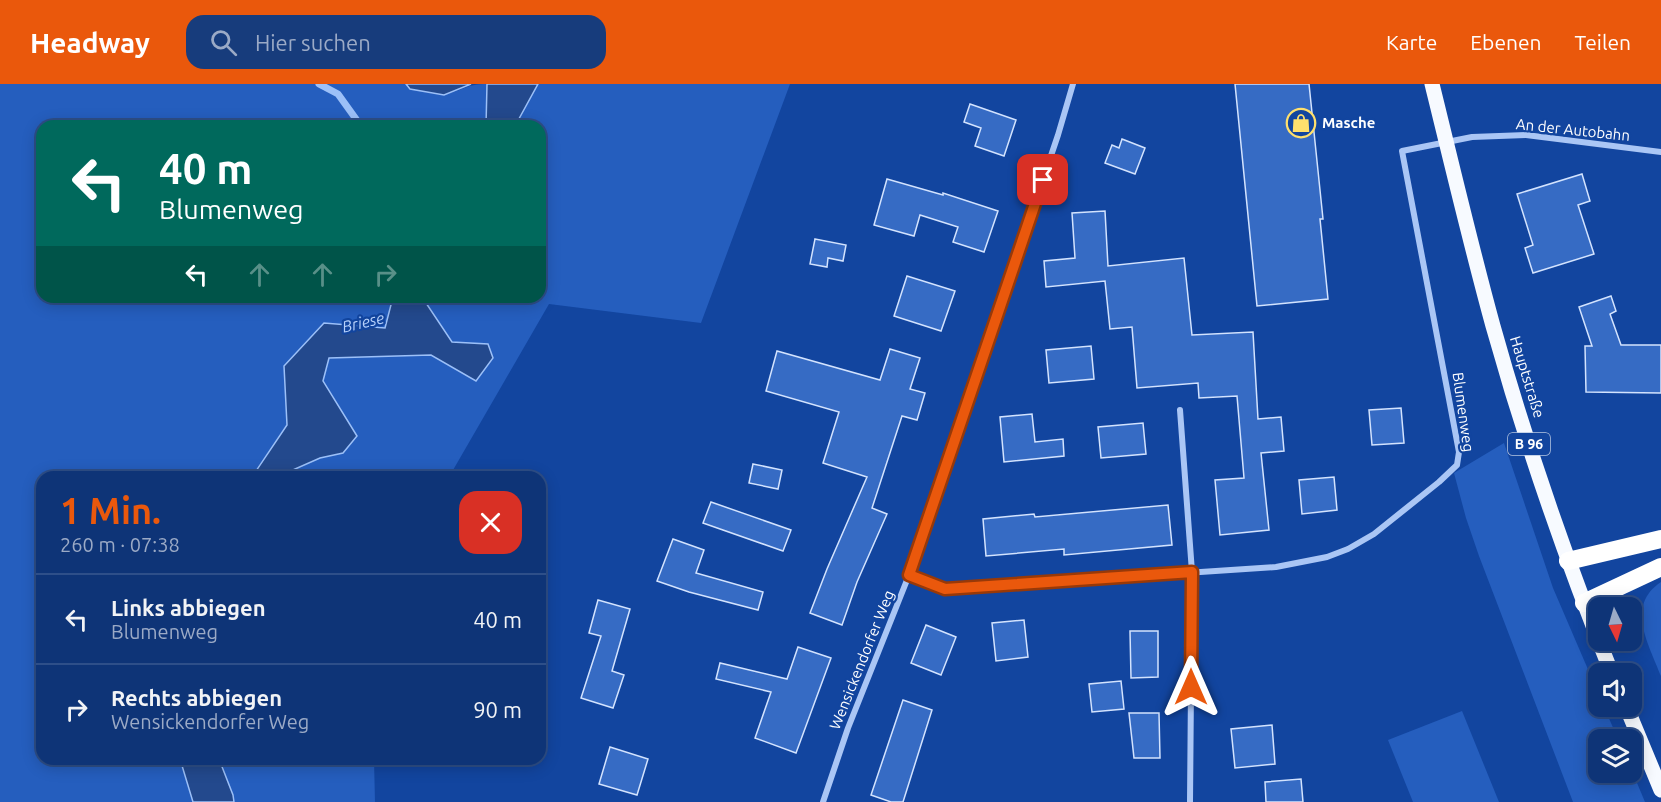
<!DOCTYPE html>
<html lang="de">
<head>
<meta charset="utf-8">
<style>
	:root { --surface:#0e3477; --page:#173c7c; --text:#f1f3f6; --muted:#9baac6; --line:#2e4f89; --accent:#ea580c }
	body { margin:0; font-family:Ubuntu,sans-serif; background:var(--page); color:var(--text); height:100vh; display:flex; flex-direction:column; font-size:22px; white-space:nowrap }
	* { box-sizing:border-box; margin:0 }
	p { font-size:20px; color:var(--muted) }
	.icon { flex:none; width:33px; height:33px; fill:none; stroke:currentColor; stroke-width:2; stroke-linecap:round; stroke-linejoin:round }
	.map { position:relative; flex:1; overflow:hidden }
	.side { position:absolute; left:36px; top:387px; width:510px; height:294px; display:flex; flex-direction:column; background:var(--surface); border-radius:18px; box-shadow:0 3px 15px #0003,0 0 0 2px var(--line) }
	.side>* { flex:none }
	.top-card { position:absolute; left:36px; top:36px; width:510px; height:183px; border-radius:18px; box-shadow:0 3px 15px #0003,0 0 0 2px var(--line); background:#00695c; color:#fff; overflow:hidden }
	.needle { width:39px; rotate:175deg }
	.fabs { position:absolute; left:1588px; top:513px; display:grid; gap:12px }
	.fabs a { display:grid; place-items:center; width:54px; height:54px; border-radius:12px; background:var(--surface); box-shadow:0 3px 15px #0003,0 0 0 2px var(--line); font-size:30px }
	.pin { position:absolute; display:grid; place-items:center; width:51px; height:51px; color:#fff; margin:-26px; border-radius:12px; box-shadow:0 3px 9px #0006 }
	.me { position:absolute; width:66px; margin:-33px; rotate:0deg; stroke-linejoin:round; filter:drop-shadow(0 0 4px #0008) }
	.turn { display:flex; align-items:center; gap:21px; height:126px; padding:0 24px; font-size:27px }
	.turn .icon { width:78px; height:78px; stroke-width:2.5 }
	.turn b { display:block; font-size:42px; line-height:51px }
	.lanes { display:flex; align-items:center; height:57px; padding:0 24px; background:#0003; justify-content:center; gap:30px; direction:ltr }
	.lanes .off { opacity:.35 }
	.round { display:grid; place-items:center; flex:none; width:63px; height:63px; border-radius:18px; background:var(--page) }
	.overview { display:flex; align-items:center; justify-content:space-between; height:102px; padding:0 24px }
	h1 { font-size:36px; font-weight:700; line-height:45px; color:var(--accent) }
	ul { padding:0; list-style:none }
	li { display:flex; align-items:center; gap:18px; height:90px; padding:0 24px; border-top:2px solid var(--line) }
	li div { flex:1 }
	li b { display:block; font-size:22px }
	li em { font-style:normal }
	header { display:flex; align-items:center; gap:36px; box-sizing:border-box; height:84px; padding:0 30px; background:var(--accent); color:#fff }
	header strong { font-size:28px }
	nav { display:flex; gap:33px; margin-inline-start:auto; font-size:21px }
	.search { width:420px; height:54px; background:var(--page); display:flex; align-items:center; gap:15px; box-sizing:border-box; padding:0 21px; border-radius:18px; color:var(--muted); font-size:22px }
	.map>svg:first-child { display:block }
	.green { fill:#255ebe }
	.water { fill:#23498d; stroke:#9cc0f8; stroke-width:1.5 }
	.lines { fill:none; stroke-linecap:round; stroke-linejoin:round }
	.stream { stroke:#9cc0f8; stroke-width:7 }
	.building { fill:#366bc4; stroke:#d3e3fe; stroke-width:1.5 }
	.minor { stroke:#aac6f5; stroke-width:6 }
	.primary { stroke:#f7faff; stroke-width:15 }
	.motorway { stroke:#fff; stroke-width:18 }
	.route-casing { stroke:#983908; stroke-width:15 }
	.route { stroke:#ea580c; stroke-width:10 }
	.labels { text-anchor:middle; stroke-width:4.5; stroke-linejoin:round; paint-order:stroke }
	.shield { fill:#12459f; stroke:#b8c7e2; stroke-width:1.5 }
	.shield-label { font-size:14px; font-weight:bold; fill:#fff }
	.poi-label { font-size:15px; font-weight:bold; fill:#fff; stroke:#12459f; text-anchor:start }
	.street-label { font-size:15px; fill:#fff; stroke:#12459f }
	.water-label { font-size:16px; font-style:italic; fill:#b7d1fb; stroke:#12459f }
</style>
</head>
<body>
<header>
<strong>Headway</strong>
<div class="search"><svg class="icon" aria-label="search" viewBox="0 0 24 24"><circle cx="10" cy="10" r="6"/><path d="M15 15l6 6"/></svg>Hier suchen</div>
<nav><a>Karte</a><a>Ebenen</a><a>Teilen</a></nav>
</header>
<div class="map">
<svg width="1661" height="718" viewBox="0 0 1661 718">
	<rect width="100%" height="100%" fill="#12459f"/>
	<g class="green">
		<path d="M0,0H406C411,6 437,12 446,10C464,6 467,0 487,0L486,42H42V213H393L385,244L324,239L284,282L288,341L252,393H42V675H180L193,718H0Z"/>
		<path d="M538,0H790L701,239L549,220L449,393H277L320,374L343,369L357,352L323,296L329,274L431,271L476,297L426,219V213H540V42H515Z"/>
		<path d="M1504,359L1553,504L1599,611V622L1604,623L1618,655L1599,656V688L1632,687L1645,718H1573L1479,472L1466,434L1454,389Z"/>
		<path d="M1661,498V592C1649,560 1625,522 1661,498Z"/>
		<path d="M1462,627L1499,718H1413L1388,656Z"/>
		<path d="M219,675H374L375,718H234L233,711Z"/>
	</g>
	<g class="water">
		<path d="M406,0H471L444,11L410,5Z"/>
		<path d="M487,0H538L515,42H486Z"/>
		<path d="M393,213H426V219L452,258L488,260L493,274L476,297L431,271L329,274L323,297L357,352L343,369L320,374L277,393H252L287,341L284,282L324,239L385,244Z"/>
		<path d="M180,675H219L233,711L234,718H193Z"/>
	</g>
	<g class="lines">
		<path class="stream" d="M319,0L338,10L361,42"/>
	</g>
	<g class="building">
		<path d="M1235,0H1309L1323,135H1320L1328,215L1257,222Z"/>
		<path d="M970,20L1016,36L1004,72L975,62L981,44L964,38Z"/>
		<path d="M1122,55L1145,64L1135,90L1105,79L1112,61L1119,64Z"/>
		<path d="M1582,90L1590,117L1578,121L1594,170L1533,189L1525,164L1533,161L1517,110Z"/>
		<path d="M887,95L943,111V109L998,127L984,168L953,158L958,143L920,131L914,152L874,141Z"/>
		<path d="M1105,127L1108,182L1184,174L1192,251L1253,248L1258,335L1281,333L1284,367L1261,369L1269,446L1220,451L1215,396L1244,394L1237,312L1199,314L1198,299L1137,304L1132,243L1110,245L1105,197L1046,203L1044,177L1075,174L1072,129Z"/>
		<path d="M815,155L846,161L843,177L828,174L827,183L810,180Z"/>
		<path d="M907,192L955,207L941,247L894,232Z"/>
		<path d="M1611,212L1616,227L1610,230L1621,261H1661V309L1586,308L1585,262H1592L1579,223Z"/>
		<path d="M1091,262L1094,295L1049,299L1046,266Z"/>
		<path d="M890,265L920,274L910,305L925,309L917,336L902,332L872,424L887,430L857,498L842,541L810,529L827,485L867,393L823,379L839,328L766,307L777,267L880,296Z"/>
		<path d="M1401,324L1404,359L1372,361L1369,326Z"/>
		<path d="M1032,330L1035,358L1063,355L1064,372L1004,378L1000,333Z"/>
		<path d="M1143,339L1146,370L1101,374L1098,343Z"/>
		<path d="M753,380L782,386L778,405L749,399Z"/>
		<path d="M1334,393L1337,426L1302,430L1299,396Z"/>
		<path d="M711,418L791,446L783,467L703,439Z"/>
		<path d="M1168,421L1172,461L1064,471V465L986,472L983,435L1034,430L1035,433Z"/>
		<path d="M673,455L704,466L696,489L763,508L758,526L689,508L657,497Z"/>
		<path d="M598,516L630,525L612,587L624,591L613,624L581,614L601,552L589,549Z"/>
		<path d="M1024,536L1028,573L996,577L992,539Z"/>
		<path d="M926,541L956,553L941,591L911,579Z"/>
		<path d="M1130,547H1158V593L1131,594Z"/>
		<path d="M798,563L831,574L796,669L755,654L771,608L716,595L720,579L787,595Z"/>
		<path d="M1121,597L1124,625L1092,628L1089,600Z"/>
		<path d="M903,616L932,626L903,718H891L871,711Z"/>
		<path d="M1129,629H1159L1160,674H1134Z"/>
		<path d="M1272,641L1275,680L1235,684L1231,645Z"/>
		<path d="M610,663L648,675L637,711L599,700Z"/>
		<path d="M1301,695L1303,718H1266L1265,698Z"/>
	</g>
	<g class="lines">
		<g class="minor">
			<path d="M1180,326L1192,488L1190,718"/>
			<path d="M909,491L945,505L1276,483L1327,473L1348,465L1374,450L1439,398L1457,381L1459,368L1402,67L1472,53L1526,51L1661,68"/>
			<path d="M823,718L848,644L909,491L1058,51L1073,0"/>
		</g>
		<g class="primary">
			<path d="M1432,0C1452,81 1471,162 1493,242C1526,360 1566,476 1612,590"/>
			<path d="M1626,622L1661,706"/>
		</g>
		<g class="motorway">
			<path d="M1568,477L1661,455"/>
			<path d="M1584,519L1661,483"/>
		</g>
	</g>
	<g class="lines">
		<g class="route-casing">
			<path id="route" d="M1043,96L909,491L945,505L1192,488L1191,603"/>
		</g>
		<use href="#route" class="route"/>
	</g>
	<defs>
		<g id="shop-ring" transform="scale(1.5)"><circle r="9.5" fill="#12459f" stroke="#ffe06d" stroke-width="1.5"/><path d="M-5-2.5h2.3a2.7 3.5 0 0 1 5.4 0H5L5.5 6h-11ZM-1.5-2.5h3a1.5 2.3 0 0 0-3 0Z" fill="#ffe06d"/></g>
	</defs>
	<g fill-rule="evenodd">
		<use href="#shop-ring" x="1301" y="39"/>
	</g>
	<g class="labels">
		<rect class="shield" x="1508" y="349" width="42" height="22" rx="4.5"/>
		<g class="shield-label">
			<text x="1529" y="365">B 96</text>
		</g>
		<g class="poi-label">
			<text x="1322" y="44">Masche</text>
		</g>
		<g class="street-label">
			<text transform="translate(1573 46) rotate(6)" y="5">An der Autobahn</text>
			<text transform="translate(1527 293) rotate(73)" y="5">Hauptstraße</text>
			<text transform="translate(1463 328) rotate(82)" y="5">Blumenweg</text>
			<text transform="translate(862 576) rotate(-68)" y="5">Wensickendorfer Weg</text>
		</g>
		<g class="water-label">
			<text transform="translate(363 238) rotate(-13)" y="6">Briese</text>
		</g>
	</g>
</svg>
<div class="fabs">
<a><svg class="needle" viewBox="-14 -14 28 28"><path d="M0-13l5 13h-10z" fill="#e53935"/><path d="M0 13l5-13h-10z" fill="#9baac6"/></svg></a>
<a><svg class="icon" aria-label="sound" viewBox="0 0 24 24"><path d="M4 9h4l5-4v14l-5-4H4zM17 9q2 3 0 6"/></svg></a>
<a><svg class="icon" aria-label="layers" viewBox="0 0 24 24"><path d="M12 4l9 5-9 5-9-5zM3 14l9 5 9-5"/></svg></a>
</div>
<div class="pin" style="left:1043px;top:96px;background:#d93025"><svg class="icon" aria-label="arrive" viewBox="0 0 24 24"><path d="M6 21V4h12l-3 4 3 4H6"/></svg></div>
<svg class="me" style="left:1191px;top:603px" viewBox="-20 -20 40 40"><path d="M0-17L14 15 0 8-14 15z" fill="#ea580c" stroke="#fff" stroke-width="4"/></svg>
<div class="top-card">
<div class="turn"><svg class="icon" aria-label="left" viewBox="0 0 24 24"><path d="M17 20v-9H6M10 6l-5 5 5 5"/></svg><div><b>40 m</b>Blumenweg</div></div>
<div class="lanes"><svg class="icon" aria-label="left" viewBox="0 0 24 24"><path d="M17 20v-9H6M10 6l-5 5 5 5"/></svg><svg class="icon off" aria-label="ahead" viewBox="0 0 24 24"><path d="M12 20V5M6 11l6-6 6 6"/></svg><svg class="icon off" aria-label="ahead" viewBox="0 0 24 24"><path d="M12 20V5M6 11l6-6 6 6"/></svg><svg class="icon off" aria-label="right" viewBox="0 0 24 24"><path d="M7 20v-9h11M14 6l5 5-5 5"/></svg></div>
</div>
<section class="side">
<div class="overview"><div><h1>1 Min.</h1><p>260 m · 07:38</p></div><a class="round" style="background:#d93025;color:#fff"><svg class="icon" aria-label="close" viewBox="0 0 24 24"><path d="M6 6l12 12M18 6L6 18"/></svg></a></div>
<ul>
<li><svg class="icon" aria-label="left" viewBox="0 0 24 24"><path d="M17 20v-9H6M10 6l-5 5 5 5"/></svg><div><b>Links abbiegen</b><p>Blumenweg</p></div><em>40 m</em></li>
<li><svg class="icon" aria-label="right" viewBox="0 0 24 24"><path d="M7 20v-9h11M14 6l5 5-5 5"/></svg><div><b>Rechts abbiegen</b><p>Wensickendorfer Weg</p></div><em>90 m</em></li>
</ul>
</section>
</div>
</body>
</html>
